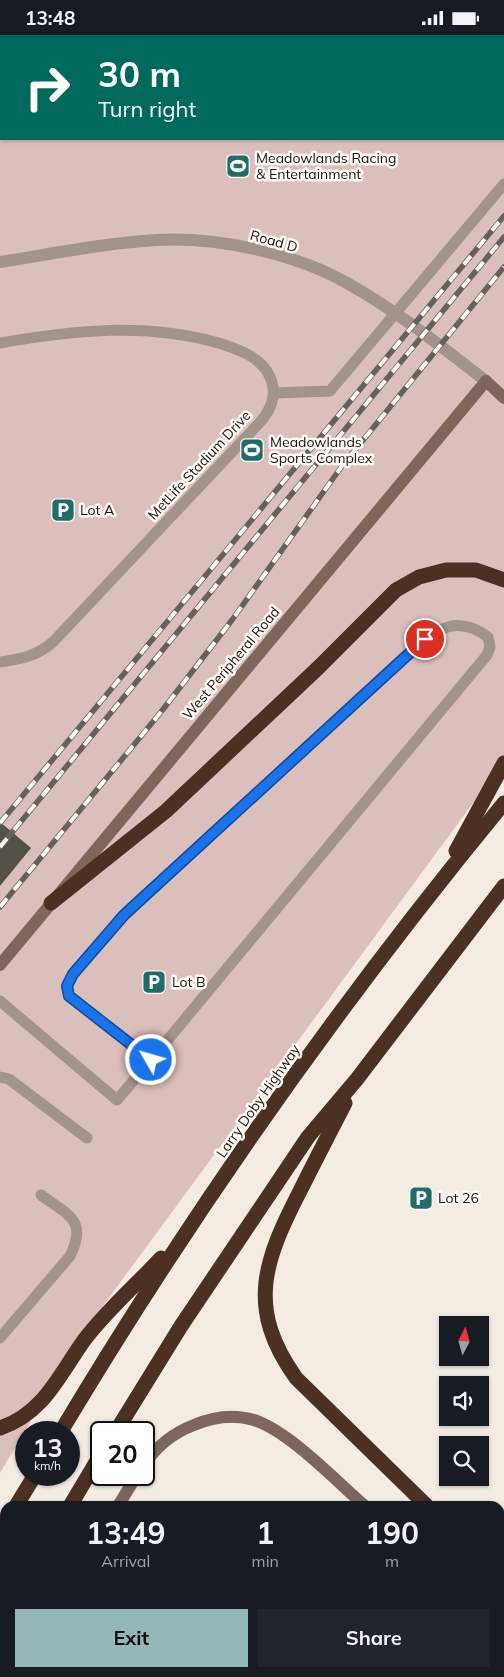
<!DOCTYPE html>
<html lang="en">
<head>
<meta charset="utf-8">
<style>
	:root { --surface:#171b24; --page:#20242c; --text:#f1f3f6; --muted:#9ea1a6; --accent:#93b6b7 }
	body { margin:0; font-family:Mulish,sans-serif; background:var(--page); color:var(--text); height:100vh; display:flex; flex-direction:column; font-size:19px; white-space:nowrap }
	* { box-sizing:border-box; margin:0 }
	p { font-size:16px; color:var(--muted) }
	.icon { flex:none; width:28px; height:28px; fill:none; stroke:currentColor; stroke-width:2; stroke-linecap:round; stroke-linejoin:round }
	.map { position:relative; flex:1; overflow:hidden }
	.panel { position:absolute; left:0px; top:1466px; width:505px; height:176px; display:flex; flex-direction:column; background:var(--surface); border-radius:15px 15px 0 0; box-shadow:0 1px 4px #0004 }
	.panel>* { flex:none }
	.hud { position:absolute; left:0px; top:0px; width:505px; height:105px; box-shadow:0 1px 4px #0004; background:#00695c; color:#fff; overflow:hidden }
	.needle { width:32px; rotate:6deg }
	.fabs { position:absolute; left:439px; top:1281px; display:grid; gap:10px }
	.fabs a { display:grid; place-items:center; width:50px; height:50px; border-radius:0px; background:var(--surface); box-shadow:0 1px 4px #0004; font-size:25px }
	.speed { position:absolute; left:15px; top:1386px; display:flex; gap:10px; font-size:25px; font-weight:700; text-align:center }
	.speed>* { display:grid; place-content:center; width:65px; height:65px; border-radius:50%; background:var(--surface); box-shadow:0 1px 4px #0004; line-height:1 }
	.speed small { font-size:12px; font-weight:400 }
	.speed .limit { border:2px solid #111; border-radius:8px; background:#fff; color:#111 }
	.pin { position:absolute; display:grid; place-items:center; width:42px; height:42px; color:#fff; margin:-21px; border:2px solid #fff; border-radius:50%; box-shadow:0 1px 5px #0007 }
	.me { position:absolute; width:55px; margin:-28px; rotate:308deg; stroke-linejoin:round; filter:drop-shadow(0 0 4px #0008) }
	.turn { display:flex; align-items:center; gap:18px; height:105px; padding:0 15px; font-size:22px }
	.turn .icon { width:65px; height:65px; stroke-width:2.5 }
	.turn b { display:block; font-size:35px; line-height:42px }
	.eta { display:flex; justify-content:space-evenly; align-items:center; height:85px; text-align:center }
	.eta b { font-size:30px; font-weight:700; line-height:35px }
	.cta { display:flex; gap:10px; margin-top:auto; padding:10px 15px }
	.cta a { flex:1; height:58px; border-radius:0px; background:var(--accent); color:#111; font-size:20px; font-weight:700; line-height:58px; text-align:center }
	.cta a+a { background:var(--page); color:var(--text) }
	.status { display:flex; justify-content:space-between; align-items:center; height:35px; padding:0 25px; background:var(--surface); direction:ltr }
	.status svg { height:14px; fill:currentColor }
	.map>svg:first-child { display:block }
	.green { fill:#dbbfbd; fill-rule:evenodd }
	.building { fill:#545149 }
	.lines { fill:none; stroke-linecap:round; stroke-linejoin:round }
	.lane { stroke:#a2938c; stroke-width:11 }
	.street { stroke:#a2938c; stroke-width:12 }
	.secondary { stroke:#7d675d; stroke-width:12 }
	.highway { stroke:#4b3023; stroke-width:15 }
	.rail-casing { stroke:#66615c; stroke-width:5.5 }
	.rail { stroke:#fffaf5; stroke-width:4; stroke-dasharray:11; stroke-linecap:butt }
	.route-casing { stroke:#114b97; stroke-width:12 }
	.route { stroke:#1a73e8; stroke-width:9 }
	.labels { text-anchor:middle; stroke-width:5; stroke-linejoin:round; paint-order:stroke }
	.poi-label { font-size:14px; fill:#171411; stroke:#fffaf5; text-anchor:start }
	.street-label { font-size:14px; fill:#171411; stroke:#fffaf5 }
</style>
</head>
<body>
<div class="status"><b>13:48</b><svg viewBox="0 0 49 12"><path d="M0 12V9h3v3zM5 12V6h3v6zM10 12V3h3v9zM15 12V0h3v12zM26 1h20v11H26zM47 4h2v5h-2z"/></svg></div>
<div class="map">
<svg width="504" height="1642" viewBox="0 0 504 1642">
	<rect width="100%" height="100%" fill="#f4ece3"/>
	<g class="green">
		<path d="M0,0H504V726L83,1298L0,1438ZM1,1H504V104H1Z"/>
		<path d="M324,1638H412L420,1642H322Z"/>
	</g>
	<path class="building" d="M0,787L31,813L0,851Z"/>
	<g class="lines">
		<g class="lane">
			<path d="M0,308C74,295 148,287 222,309C240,315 262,323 270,342C277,357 272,372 263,384L53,607C37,621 21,624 0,627"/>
			<path d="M274,358L330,356L504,149"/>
			<path d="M0,966L117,1065L151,1025L487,620L490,612L488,602C458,580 438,593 414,613L124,880L73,939L67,951L69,961L151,1025"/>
			<path d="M0,1042L9,1044L87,1103"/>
			<path d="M0,1303L70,1221C88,1185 68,1180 41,1160"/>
			<path d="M252,1642L254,1638"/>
		</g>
		<path class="street" d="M0,227C52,219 104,208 157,205C218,202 294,218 347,248C397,276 441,311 486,346"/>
		<g class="secondary">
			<path d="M486,346L504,363"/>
			<path d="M0,930L486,346"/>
			<path d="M144,1430C156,1412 173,1398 194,1390C213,1382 234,1379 254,1385C290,1397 336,1446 365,1471"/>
			<path d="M118,1471L137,1440"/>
			<path d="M500,1583L504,1586"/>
			<path d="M477,1638V1642"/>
			<path d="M20,1642L23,1638"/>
		</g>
		<g class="highway">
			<path d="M456,816L504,728"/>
			<path d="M51,868L166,776L319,632L396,555L419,542L446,535H476L504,545"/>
			<path d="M345,1068C330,1097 315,1126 300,1156C264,1226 246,1273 296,1343L427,1471"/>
			<path d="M0,1393C44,1379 60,1338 85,1304C107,1275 136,1250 161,1223"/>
			<path d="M60,1398C192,1177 341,966 504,768"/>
			<path d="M115,1398L181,1291L308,1102L357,1044L504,851"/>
			<path d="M16,1471L35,1440"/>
			<path d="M70,1471L101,1419"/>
			<path d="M0,1499L5,1490"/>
			<path d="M500,1515L504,1517"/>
			<path d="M0,1593L5,1584"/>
		</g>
		<g class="rail-casing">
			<g id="rail">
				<path d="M0,788L504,181"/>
				<path d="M0,812L504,202"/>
				<path d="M0,872L161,677L232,585L342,431L504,232"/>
			</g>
		</g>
		<use href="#rail" class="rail"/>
	</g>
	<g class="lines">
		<g class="route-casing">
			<path id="route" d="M151,1025L69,961L67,951L73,939L124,880L425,604"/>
		</g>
		<use href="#route" class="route"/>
	</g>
	<defs>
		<g id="stadium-square" transform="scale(1.25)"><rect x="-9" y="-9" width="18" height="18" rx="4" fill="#216c69" stroke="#fffaf5"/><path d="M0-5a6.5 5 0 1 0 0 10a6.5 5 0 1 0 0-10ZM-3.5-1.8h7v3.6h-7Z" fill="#fff"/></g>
		<g id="parking-square" transform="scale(1.25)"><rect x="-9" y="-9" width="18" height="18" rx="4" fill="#216c69" stroke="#fffaf5"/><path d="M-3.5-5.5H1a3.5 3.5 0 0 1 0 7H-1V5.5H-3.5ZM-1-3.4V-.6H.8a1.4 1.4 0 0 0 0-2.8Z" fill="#fff"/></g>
	</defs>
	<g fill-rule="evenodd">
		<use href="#stadium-square" x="238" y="131"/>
		<use href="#stadium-square" x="252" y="415"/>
		<use href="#parking-square" x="63" y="475"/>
		<use href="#parking-square" x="154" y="947"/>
		<use href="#parking-square" x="421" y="1163"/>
	</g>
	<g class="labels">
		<g class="poi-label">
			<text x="256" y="128">Meadowlands Racing<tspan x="256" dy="16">&amp; Entertainment</tspan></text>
			<text x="270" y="412">Meadowlands<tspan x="270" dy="16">Sports Complex</tspan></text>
			<text x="80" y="480">Lot A</text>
			<text x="172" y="952">Lot B</text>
			<text x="438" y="1168">Lot 26</text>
		</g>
		<g class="street-label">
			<text transform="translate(274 206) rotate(15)" y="5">Road D</text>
			<text transform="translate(199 430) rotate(-47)" y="5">MetLife Stadium Drive</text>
			<text transform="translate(231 628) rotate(-50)" y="5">West Peripheral Road</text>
			<text transform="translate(258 1066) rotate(-55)" y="5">Larry Doby Highway</text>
		</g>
	</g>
</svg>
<div class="fabs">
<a><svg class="needle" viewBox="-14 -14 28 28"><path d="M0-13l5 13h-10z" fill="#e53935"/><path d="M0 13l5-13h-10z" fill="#9ea1a6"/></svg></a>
<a><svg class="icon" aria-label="sound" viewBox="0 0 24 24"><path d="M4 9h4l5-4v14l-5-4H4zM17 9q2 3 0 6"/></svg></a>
<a><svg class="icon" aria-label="search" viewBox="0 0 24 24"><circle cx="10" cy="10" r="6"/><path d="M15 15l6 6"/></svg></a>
</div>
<div class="speed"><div>13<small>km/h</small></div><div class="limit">20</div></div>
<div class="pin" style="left:425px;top:604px;background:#d93025"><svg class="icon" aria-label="arrive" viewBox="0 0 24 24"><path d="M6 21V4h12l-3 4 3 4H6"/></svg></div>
<svg class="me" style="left:151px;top:1025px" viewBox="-20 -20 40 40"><circle r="17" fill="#1a73e8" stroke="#fff" stroke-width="3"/><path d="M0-11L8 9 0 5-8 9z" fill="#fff"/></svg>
<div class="hud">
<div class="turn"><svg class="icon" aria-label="right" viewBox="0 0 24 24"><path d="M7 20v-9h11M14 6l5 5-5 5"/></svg><div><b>30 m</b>Turn right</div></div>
</div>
<section class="panel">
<div class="eta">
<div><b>13:49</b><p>Arrival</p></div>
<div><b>1</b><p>min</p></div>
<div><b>190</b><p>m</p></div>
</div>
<div class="cta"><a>Exit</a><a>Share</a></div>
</section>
</div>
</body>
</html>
